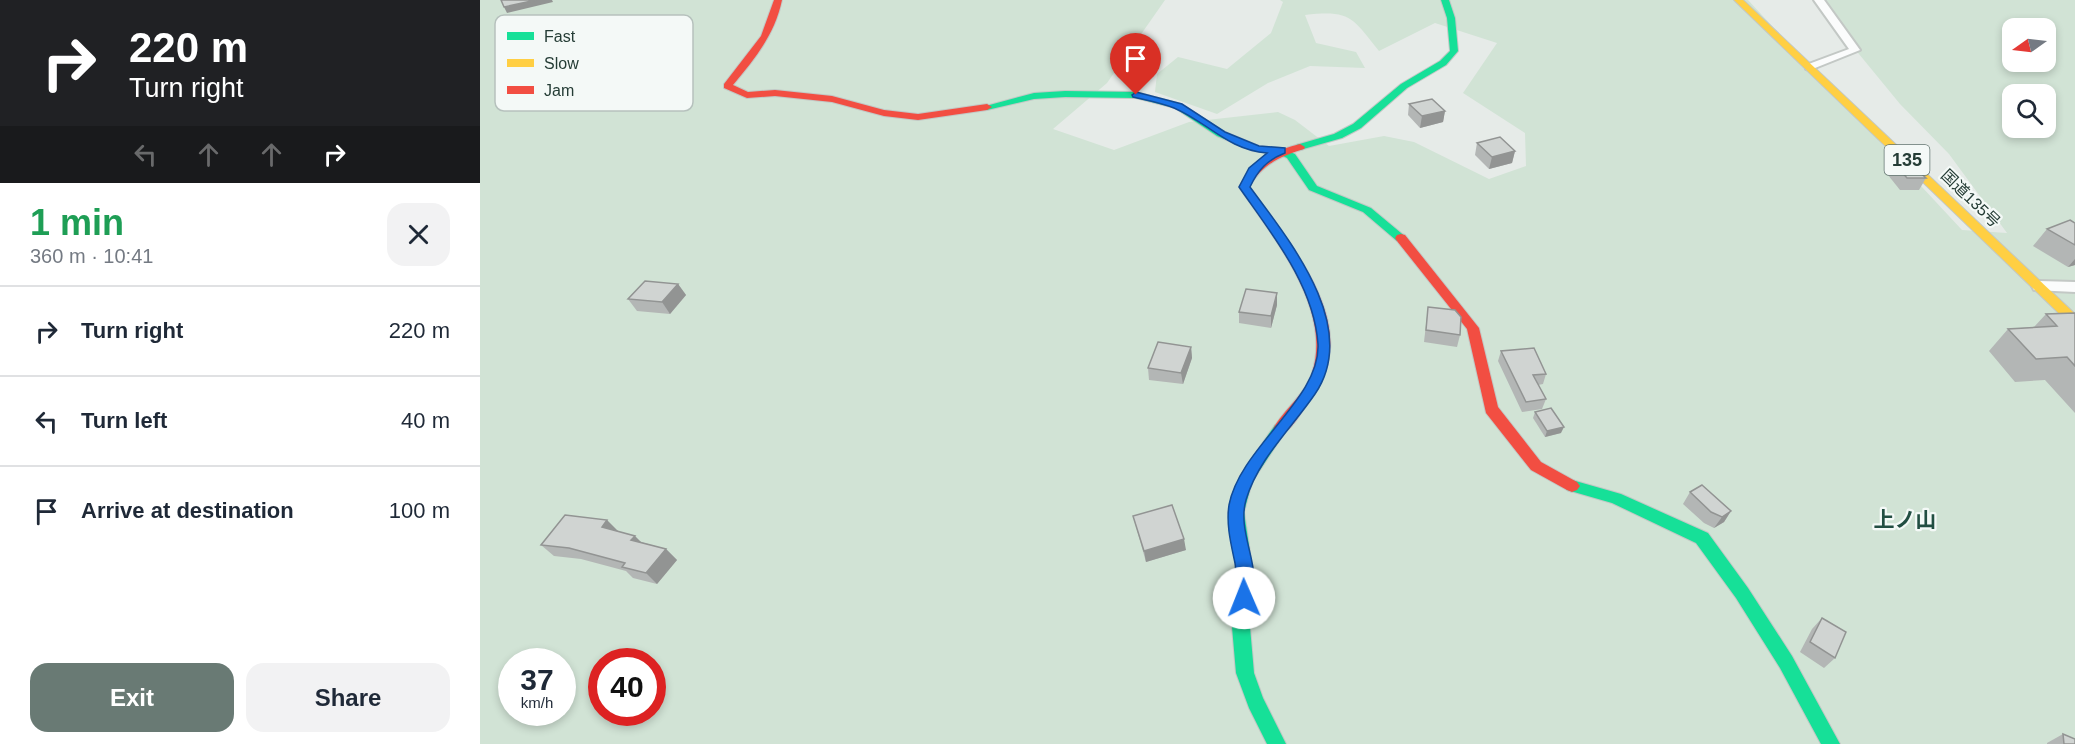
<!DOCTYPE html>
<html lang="en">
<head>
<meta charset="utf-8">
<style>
	:root { --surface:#fff; --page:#f2f2f3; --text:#1f2937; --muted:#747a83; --line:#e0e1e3; --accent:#697a74 }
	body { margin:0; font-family:Helvetica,"Noto Sans JP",sans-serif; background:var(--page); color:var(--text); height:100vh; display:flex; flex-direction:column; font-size:22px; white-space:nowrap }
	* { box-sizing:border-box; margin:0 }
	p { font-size:20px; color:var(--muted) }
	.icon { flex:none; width:33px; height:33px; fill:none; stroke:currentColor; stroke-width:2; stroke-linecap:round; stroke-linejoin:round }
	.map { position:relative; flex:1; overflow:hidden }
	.panel { display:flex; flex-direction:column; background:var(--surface); width:480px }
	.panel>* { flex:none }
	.top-card { background:#202124; color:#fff; overflow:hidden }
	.needle { width:39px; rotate:256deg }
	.buttons { position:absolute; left:1522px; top:18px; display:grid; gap:12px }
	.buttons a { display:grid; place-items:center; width:54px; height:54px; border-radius:12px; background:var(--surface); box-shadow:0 3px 9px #0003; font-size:30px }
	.speed { position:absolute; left:18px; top:648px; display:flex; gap:12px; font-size:30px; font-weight:700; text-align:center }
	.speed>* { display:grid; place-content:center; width:78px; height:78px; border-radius:50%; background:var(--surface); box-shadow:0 3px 9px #0003; line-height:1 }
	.speed small { font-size:15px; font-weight:400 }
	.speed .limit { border:9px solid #d22; background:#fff; color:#111 }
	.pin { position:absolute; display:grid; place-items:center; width:51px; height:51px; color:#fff; margin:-62px -26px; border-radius:50% 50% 50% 0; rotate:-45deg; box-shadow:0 0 6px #0007 }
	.pin .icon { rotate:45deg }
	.me { position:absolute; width:66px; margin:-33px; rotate:359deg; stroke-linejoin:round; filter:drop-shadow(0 0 4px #0008) }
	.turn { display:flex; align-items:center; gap:21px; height:126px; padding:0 30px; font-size:27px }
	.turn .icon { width:78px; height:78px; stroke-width:2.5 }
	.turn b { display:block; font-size:42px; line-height:51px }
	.lanes { display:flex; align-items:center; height:57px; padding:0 30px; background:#0003; justify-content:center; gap:30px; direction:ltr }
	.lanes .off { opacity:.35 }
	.round { display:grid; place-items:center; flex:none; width:63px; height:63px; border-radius:18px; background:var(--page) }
	.head { display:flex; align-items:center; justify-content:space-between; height:102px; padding:0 30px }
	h1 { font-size:36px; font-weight:700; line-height:45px; color:#1e9e55 }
	.button { display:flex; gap:12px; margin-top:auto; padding:12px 30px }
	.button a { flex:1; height:69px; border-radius:18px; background:var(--accent); color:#fff; font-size:24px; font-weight:700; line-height:69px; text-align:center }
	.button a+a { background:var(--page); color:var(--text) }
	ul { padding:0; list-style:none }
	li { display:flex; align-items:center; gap:18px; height:90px; padding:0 30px; border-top:2px solid var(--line) }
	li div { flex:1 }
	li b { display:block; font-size:22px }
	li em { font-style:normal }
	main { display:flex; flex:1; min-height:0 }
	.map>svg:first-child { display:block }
	.green { fill:#d1e3d5; fill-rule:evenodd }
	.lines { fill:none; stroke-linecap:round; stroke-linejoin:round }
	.street-casing { stroke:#c3c8c5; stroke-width:4 }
	.fast-casing { stroke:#c2c8c5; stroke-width:2 }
	.slow-casing { stroke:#c2c8c5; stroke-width:2 }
	.jam-casing { stroke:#c2c8c5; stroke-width:2 }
	.street { fill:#fbfcfc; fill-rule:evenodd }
	.fast { fill:#16e098; fill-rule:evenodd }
	.slow { fill:#ffcf43; fill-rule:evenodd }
	.jam { fill:#f24e42; fill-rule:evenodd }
	.wall { fill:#b3b6b5 }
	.shaded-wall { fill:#929493 }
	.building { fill:#d0d4d2; stroke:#929493; stroke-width:1.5 }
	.route { fill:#1a73e8; stroke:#114b97; stroke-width:1.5 }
	.labels { text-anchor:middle; stroke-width:4.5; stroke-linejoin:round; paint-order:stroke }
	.far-street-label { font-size:16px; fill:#253d36; stroke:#f4f9f7 }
	.shield { fill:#f4f9f7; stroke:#637570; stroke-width:1.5 }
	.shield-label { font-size:18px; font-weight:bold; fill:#253d36 }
	.neighbourhood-label { font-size:21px; font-weight:bold; fill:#224e42; stroke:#f4f9f7 }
	.key { fill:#f4f9f7; stroke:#b6c1bd; stroke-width:1.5 }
	.key-label { font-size:16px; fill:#253d36 }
</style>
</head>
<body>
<main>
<section class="panel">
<div class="top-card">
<div class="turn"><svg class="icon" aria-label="right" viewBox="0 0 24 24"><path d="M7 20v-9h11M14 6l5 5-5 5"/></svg><div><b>220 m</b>Turn right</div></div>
<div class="lanes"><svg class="icon off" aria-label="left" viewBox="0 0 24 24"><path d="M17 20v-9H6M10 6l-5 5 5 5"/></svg><svg class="icon off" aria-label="ahead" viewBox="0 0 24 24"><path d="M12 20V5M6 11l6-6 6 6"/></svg><svg class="icon off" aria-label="ahead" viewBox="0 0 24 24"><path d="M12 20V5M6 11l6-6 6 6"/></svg><svg class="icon" aria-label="right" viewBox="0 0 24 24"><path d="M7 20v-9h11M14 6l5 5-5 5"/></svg></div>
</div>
<div class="head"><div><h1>1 min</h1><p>360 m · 10:41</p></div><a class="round"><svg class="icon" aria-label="close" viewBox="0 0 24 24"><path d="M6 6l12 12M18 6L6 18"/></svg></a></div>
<ul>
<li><svg class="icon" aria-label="right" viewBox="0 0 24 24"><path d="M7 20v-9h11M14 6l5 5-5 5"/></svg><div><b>Turn right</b></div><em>220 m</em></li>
<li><svg class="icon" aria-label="left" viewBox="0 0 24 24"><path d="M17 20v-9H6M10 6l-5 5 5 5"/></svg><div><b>Turn left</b></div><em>40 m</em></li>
<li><svg class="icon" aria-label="arrive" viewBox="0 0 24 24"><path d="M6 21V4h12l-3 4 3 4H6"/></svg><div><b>Arrive at destination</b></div><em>100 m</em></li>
</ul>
<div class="button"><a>Exit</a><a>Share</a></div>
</section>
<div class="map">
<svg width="1595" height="744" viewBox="0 0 1595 744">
	<rect width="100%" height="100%" fill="#e6ebe8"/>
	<path class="green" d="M0,0H685L627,83L573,129L634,150L709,122L798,112L815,120L849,146L904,136L934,142L1009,179L1046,166L1045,133L983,93L1017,43L955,23L899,51C872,17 870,10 825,15L836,43L876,52L885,68L830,66L788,83L737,114L675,92L677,74L698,57L747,69L791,33L803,2L800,0H1268L1482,230L1527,233L1469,154L1420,104L1356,26L1338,0H1595V744H0ZM1533,28H1566V62H1533ZM1533,94H1566V128H1533ZM32,662H82V712H32ZM122,662H172V712H122Z"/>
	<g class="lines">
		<g class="street-casing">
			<g id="street">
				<path d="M1334,0H1344L1380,50L1330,70L1326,69V65L1369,49Z"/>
				<path d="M1559,281L1595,282V292L1554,290L1552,286Z"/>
			</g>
		</g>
		<g class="fast-casing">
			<g id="fast">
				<path d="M961,0H969L975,18L978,51L966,65L927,88L881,128L862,138L820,150L816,149V145L854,134L873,124L921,84L960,61L970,51L967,18Z"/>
				<path d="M585,91L656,92L701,104L745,132L779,146L801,148L815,154L837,186L891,208L927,238L925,241H917L883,212L829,190L807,158L799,154L773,151L737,136L695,108L656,98L585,97L554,99L507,110L502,107L554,93Z"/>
				<path d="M800,423L805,425L807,429L772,482L764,512L774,579L770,627L774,673L783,698L806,744H787L769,708L756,673L752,627L758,579L748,512L760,476L795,425Z"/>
				<path d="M1092,480L1141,494L1228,533L1268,588L1312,656L1360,744H1341L1300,668L1256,598L1216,543L1132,503L1087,490L1084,486L1087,482Z"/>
			</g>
		</g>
		<g class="slow-casing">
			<path id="slow" d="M1254,0H1263L1595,314V325L1590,324Z"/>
		</g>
		<g class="jam-casing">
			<g id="jam">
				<path d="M294,0H302C295,34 275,59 253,85L268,92L295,90L352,96L404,110L438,114L507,104L512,107L507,110L438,120L404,116L352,102L295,96L267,98L244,88V84L281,36Z"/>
				<path d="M820,144L825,147L824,149C800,156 782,165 769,187C800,229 855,295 850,350C848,372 838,391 824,409C817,418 808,437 795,433L793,429C804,409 825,395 832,373C853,308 793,237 759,187C773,162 792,151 820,144Z"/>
				<path d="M921,234L925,235L999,328L1018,407L1061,462L1097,482L1100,486L1097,490L1092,492L1087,490L1051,470L1006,413L987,329L917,241L915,238L917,235Z"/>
			</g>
		</g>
		<use href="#street" class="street"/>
		<use href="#fast" class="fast"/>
		<use href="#slow" class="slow"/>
		<use href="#jam" class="jam"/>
	</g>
	<g class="wall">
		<path d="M929,104L965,111L963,122L940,128L928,115Z"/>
		<path d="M997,143L1035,151L1032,163L1009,169L995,155Z"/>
		<path d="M1415,164L1446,178L1439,190H1420L1408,175Z"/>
		<path d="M1595,223V265L1588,267L1553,246L1567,229Z"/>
		<path d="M198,284L206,295L190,314L157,311L148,299Z"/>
		<path d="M797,305L791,328L759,323V312Z"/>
		<path d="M948,307L980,335L977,347L944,342Z"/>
		<path d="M1595,313V413L1565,380L1535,382L1509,351L1528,329L1554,327L1566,314Z"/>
		<path d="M711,347L712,358L703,384L669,380L668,368Z"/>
		<path d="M1021,351L1066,374L1063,384L1058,385L1066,399L1062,409L1042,412L1018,361Z"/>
		<path d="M1055,412L1081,433L1065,437L1053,418Z"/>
		<path d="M1210,492L1251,511L1244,522L1234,528L1224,523L1203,504Z"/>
		<path d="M653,516L706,550L666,562Z"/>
		<path d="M138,531L161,542L186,549L197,560L177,584L153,578L146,571L101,559L74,556L61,545Z"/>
		<path d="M1342,618L1355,658L1344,668L1320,652L1332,629Z"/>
		<path d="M1583,734L1595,744H1567V743Z"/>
	</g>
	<g class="shaded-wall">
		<path d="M56,0H72L73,2L27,13L24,7Z"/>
		<path d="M965,111L963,122L940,128L942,116Z"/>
		<path d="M1035,151L1032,163L1009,169L1012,157Z"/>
		<path d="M1595,259V265L1588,267Z"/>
		<path d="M198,284L206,295L190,314L182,302Z"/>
		<path d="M797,293V305L791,328V316Z"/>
		<path d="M711,347L712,358L703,384L701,373Z"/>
		<path d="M1084,427L1081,433L1065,437L1067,431Z"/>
		<path d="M1251,511L1244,522L1234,528L1242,517Z"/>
		<path d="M127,520L138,531L133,538L122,527Z"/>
		<path d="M155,536L166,547L151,540Z"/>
		<path d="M704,539L706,550L666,562L664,551Z"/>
		<path d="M186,549L197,560L177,584L166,573Z"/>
	</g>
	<g class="building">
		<path d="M21,0H56L24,7Z"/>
		<path d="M952,99L965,111L942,116L929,104Z"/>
		<path d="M1020,137L1035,151L1012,157L997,143Z"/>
		<path d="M1415,164H1431L1446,178H1427Z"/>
		<path d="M1590,220L1595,223V245L1567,229Z"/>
		<path d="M165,281L198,284L182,302L148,299Z"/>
		<path d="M766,289L797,293L791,316L759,312Z"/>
		<path d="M948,307L975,310L981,317L980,335L946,330Z"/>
		<path d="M1595,313V366L1587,357L1556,359L1528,329L1577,326L1566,314Z"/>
		<path d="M678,342L711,347L701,373L668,368Z"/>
		<path d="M1054,348L1066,374L1053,375L1066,399L1046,402L1021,351Z"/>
		<path d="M1071,408L1084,427L1067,431L1055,412Z"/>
		<path d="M1222,485L1251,511L1242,517L1231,512L1210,492Z"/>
		<path d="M692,505L704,539L664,551L653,516Z"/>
		<path d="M85,515L127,520L122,527L155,536L151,540L186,549L166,573L142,567L145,563L89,548L61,545Z"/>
		<path d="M1342,618L1366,632L1355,658L1330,642Z"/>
		<path d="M1583,734L1595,739V744H1584Z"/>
	</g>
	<path class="route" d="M656,92L702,104L745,132L779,146L805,148V153C787,160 778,170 770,187C809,240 881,327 835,394C811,429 778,459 766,500C756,534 785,571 770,603L764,606L758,603C754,594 757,575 755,563C751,544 746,525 749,505C760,447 841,399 838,344C834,285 791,233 759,187L769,168L787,153C748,150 727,122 694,108C682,103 666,100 653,97L652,95Z"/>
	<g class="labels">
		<g class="far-street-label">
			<text transform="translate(1491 198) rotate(44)" y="6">国道135号</text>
		</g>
		<rect class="shield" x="1404.5" y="145" width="45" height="30" rx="4.5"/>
		<g class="shield-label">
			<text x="1427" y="166">135</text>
		</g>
		<g class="neighbourhood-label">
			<text x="1425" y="527">上ノ山</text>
		</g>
	</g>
	<rect x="15" y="15" width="198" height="96" rx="9" class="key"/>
	<rect x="27" y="32" width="27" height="8" fill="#16e098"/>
	<rect x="27" y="59" width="27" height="8" fill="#ffcf43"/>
	<rect x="27" y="86" width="27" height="8" fill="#f24e42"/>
	<g class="key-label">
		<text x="64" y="42">Fast</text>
		<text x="64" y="69">Slow</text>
		<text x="64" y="96">Jam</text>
	</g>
</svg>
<div class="buttons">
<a><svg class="needle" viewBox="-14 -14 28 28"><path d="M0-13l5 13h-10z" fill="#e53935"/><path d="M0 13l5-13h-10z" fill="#747a83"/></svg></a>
<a><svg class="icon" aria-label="search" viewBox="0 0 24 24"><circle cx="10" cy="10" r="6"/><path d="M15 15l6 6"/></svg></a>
</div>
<div class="speed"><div>37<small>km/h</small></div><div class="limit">40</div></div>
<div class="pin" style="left:656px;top:95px;background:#d93025"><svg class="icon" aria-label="arrive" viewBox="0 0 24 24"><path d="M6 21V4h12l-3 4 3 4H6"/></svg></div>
<svg class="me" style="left:764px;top:598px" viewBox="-20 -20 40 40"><circle r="19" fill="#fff"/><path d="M0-13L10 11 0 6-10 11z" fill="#1a73e8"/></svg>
</div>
</main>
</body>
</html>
